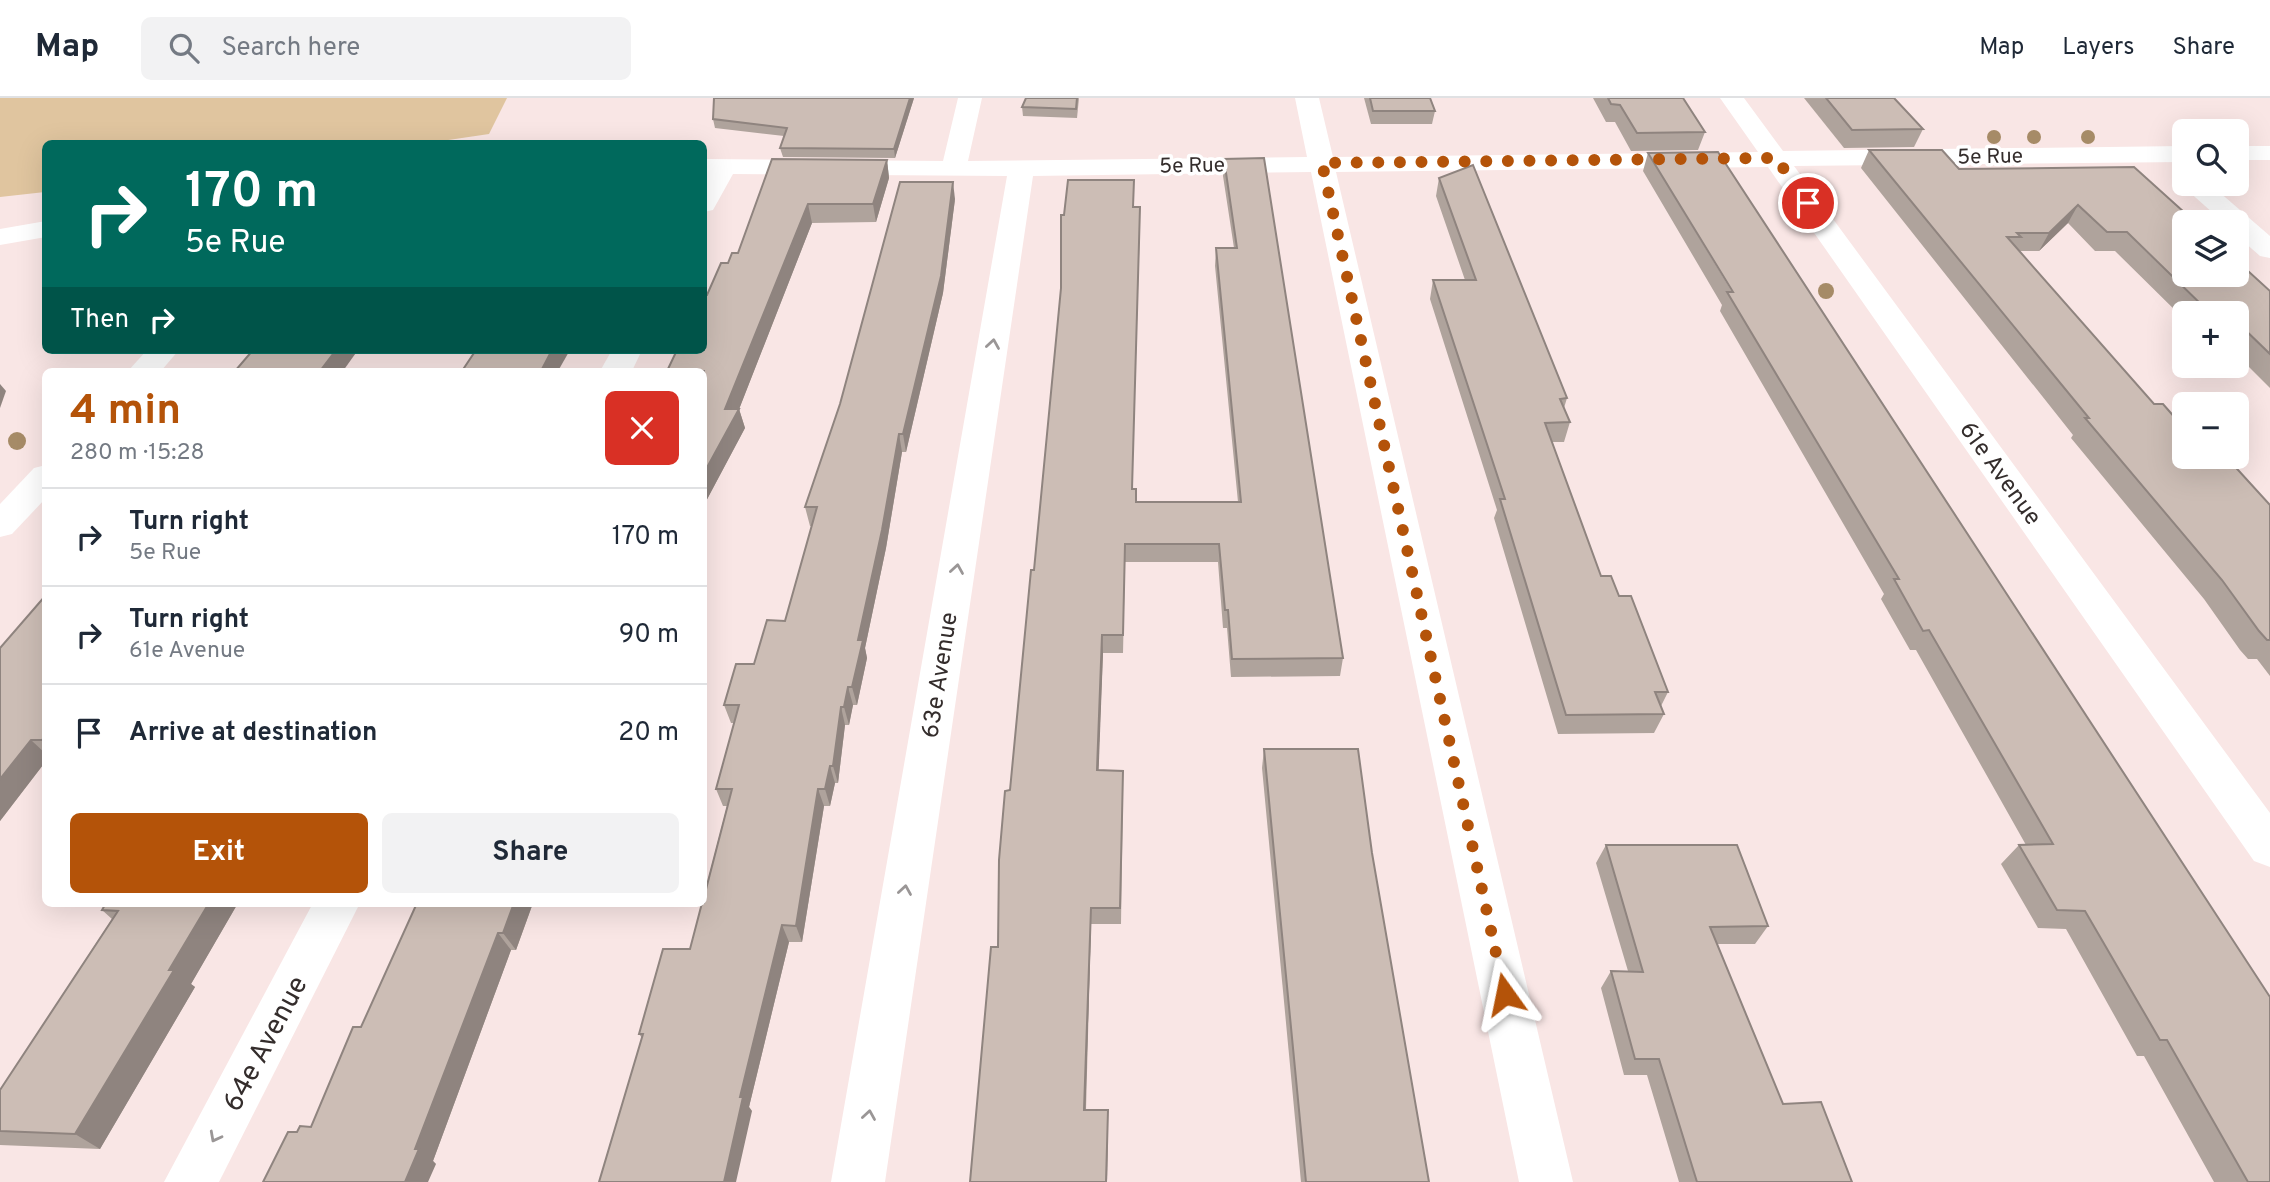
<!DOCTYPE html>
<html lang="en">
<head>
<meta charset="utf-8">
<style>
	:root { --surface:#fff; --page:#f2f2f3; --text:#1f2937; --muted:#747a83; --line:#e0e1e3; --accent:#b45309 }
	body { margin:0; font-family:Overpass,sans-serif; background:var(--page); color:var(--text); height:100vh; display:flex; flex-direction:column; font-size:26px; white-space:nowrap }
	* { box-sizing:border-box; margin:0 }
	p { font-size:23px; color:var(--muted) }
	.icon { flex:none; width:38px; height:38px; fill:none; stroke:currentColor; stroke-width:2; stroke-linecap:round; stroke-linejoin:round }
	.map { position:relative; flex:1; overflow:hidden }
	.drawer { position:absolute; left:42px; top:270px; width:665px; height:539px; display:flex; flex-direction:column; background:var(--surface); border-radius:10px; box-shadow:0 7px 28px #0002 }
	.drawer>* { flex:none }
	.guide { position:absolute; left:42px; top:42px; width:665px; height:214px; border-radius:10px; box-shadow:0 7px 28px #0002; background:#00695c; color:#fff; overflow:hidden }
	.controls { position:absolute; left:2172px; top:21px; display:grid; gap:14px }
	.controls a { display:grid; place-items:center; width:77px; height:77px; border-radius:10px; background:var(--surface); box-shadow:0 7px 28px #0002; font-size:35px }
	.pin { position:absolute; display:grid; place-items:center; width:60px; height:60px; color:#fff; margin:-30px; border:4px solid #fff; border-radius:50%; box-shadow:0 2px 7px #0007 }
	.me { position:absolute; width:77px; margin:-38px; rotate:348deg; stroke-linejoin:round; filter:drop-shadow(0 0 5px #0008) }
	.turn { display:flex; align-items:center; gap:24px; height:147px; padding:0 28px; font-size:32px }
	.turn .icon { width:91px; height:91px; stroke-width:2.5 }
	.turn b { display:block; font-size:49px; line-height:60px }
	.then { display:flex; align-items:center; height:66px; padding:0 28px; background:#0003; gap:14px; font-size:26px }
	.round { display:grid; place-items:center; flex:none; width:74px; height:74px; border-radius:10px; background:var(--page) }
	.overview { display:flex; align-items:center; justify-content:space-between; height:119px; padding:0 28px }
	h1 { font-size:42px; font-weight:700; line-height:52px; color:var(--accent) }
	.primary-button { display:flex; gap:14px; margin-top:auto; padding:14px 28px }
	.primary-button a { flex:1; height:80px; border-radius:10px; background:var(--accent); color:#fff; font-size:28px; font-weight:700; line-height:80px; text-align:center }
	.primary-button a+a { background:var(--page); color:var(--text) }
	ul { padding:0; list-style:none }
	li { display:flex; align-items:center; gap:21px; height:98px; padding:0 28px; border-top:2px solid var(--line) }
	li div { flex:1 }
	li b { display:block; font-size:26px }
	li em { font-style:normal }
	header { display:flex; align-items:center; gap:42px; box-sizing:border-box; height:98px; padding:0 35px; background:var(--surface); border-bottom:2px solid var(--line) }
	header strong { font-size:33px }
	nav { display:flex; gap:38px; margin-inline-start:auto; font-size:24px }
	.search { width:490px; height:63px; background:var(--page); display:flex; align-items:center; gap:18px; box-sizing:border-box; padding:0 24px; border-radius:10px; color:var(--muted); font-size:26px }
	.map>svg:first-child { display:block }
	.green { fill:#e0c59f }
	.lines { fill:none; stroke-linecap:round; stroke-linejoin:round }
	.minor { fill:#fff; fill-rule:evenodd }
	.tree { fill:#a68b67 }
	.wall { fill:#afa39c }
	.shaded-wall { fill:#8f847f }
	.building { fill:#ccbdb5; stroke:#8f847f; stroke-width:2 }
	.oneway { stroke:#9a9696 }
	.route { stroke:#b45309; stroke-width:12; stroke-dasharray:0 21.6 }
	.labels { text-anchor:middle; stroke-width:7; stroke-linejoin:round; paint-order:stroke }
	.far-street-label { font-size:21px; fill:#342d2c; stroke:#fff }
	.street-label { font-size:24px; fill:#342d2c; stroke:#fff }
	.near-street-label { font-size:28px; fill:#342d2c; stroke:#fff }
</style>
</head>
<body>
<header>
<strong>Map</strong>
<div class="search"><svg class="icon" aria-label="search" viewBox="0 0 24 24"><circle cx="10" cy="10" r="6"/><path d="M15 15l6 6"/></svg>Search here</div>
<nav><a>Map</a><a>Layers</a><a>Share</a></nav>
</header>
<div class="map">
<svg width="2270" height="1084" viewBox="0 0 2270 1084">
	<rect width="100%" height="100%" fill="#f9e6e5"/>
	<path class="green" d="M0,0H507L489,36L428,45L46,46L45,94L0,99Z"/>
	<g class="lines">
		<g class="minor">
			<path d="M958,0H982L968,63L1307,59L1295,0H1319L1333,59L1758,54L1720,0H1744L1783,53L2184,48V64L1794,68L2270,715V769L2254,763L1768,69L1336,74L1573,1084H1519L1311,74L1033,78L885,1084H831L1007,78L733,76L713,112L704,114V82L707,76L704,75V61L943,63Z"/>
			<rect x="2236" y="48" width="34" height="14"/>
			<path d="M2184,83V86H2210L2270,138V160L2260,158L2236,137V124H2223L2186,91L2182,86Z"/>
			<path d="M46,123V139L0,147V131Z"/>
			<path d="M147,252H179L161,273H128Z"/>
			<path d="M612,252H642L632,273H600Z"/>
			<path d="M46,367V400L12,436L0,439V406L34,370Z"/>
			<path d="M313,805H360L219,1084H164Z"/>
		</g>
	</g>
	<g class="tree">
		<circle cx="1994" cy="39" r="7"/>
		<circle cx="2034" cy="39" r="7"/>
		<circle cx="2088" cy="39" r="7"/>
		<circle cx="1826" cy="193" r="8"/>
		<circle cx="17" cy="343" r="9"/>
	</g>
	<g class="wall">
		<path d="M714,0H914L895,60L783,59L780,50L784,38L715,30L713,21Z"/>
		<path d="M1079,0L1077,20L1023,18L1022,9Z"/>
		<path d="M1364,0H1430L1435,13L1432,26H1371Z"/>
		<path d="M1593,0H1683L1705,34L1698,52L1631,53L1615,24H1606Z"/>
		<path d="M1804,0H1894L1923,31L1914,49L1844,50Z"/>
		<path d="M1869,52L1959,71L2134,69L2270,193V290L2236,256V215H2184V221L2115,153H2095L2068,125L2039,153H2019L2154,306L2213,362L2270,407V578L2257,561H2248L2240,552L2204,501L2071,340L2073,337L1861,70Z"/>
		<path d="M1648,55L2270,1084H2214L2144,958H2137L2066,831L2038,830L2001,766L2019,747H2026L1916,552H1910L1881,501L1884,496L1720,213L1722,207L1643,73Z"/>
		<path d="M772,61L887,62L889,80L876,124L812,125L739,311L745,330L704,407L707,197L728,165L738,155Z"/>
		<path d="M1224,61L1343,560L1340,578L1231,579L1227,530H1223L1218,464H1125L1123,555H1103L1098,672L1123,690L1121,826H1091L1086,1012L1108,1026L1107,1084H970L998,849L1010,692L1034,472L1140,126L1132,391L1136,404H1238L1215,168L1216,150H1234L1223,78Z"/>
		<path d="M1439,80L1567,300L1564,310L1570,324L1564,344H1552L1601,478L1619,498L1668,594L1661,608L1664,616L1654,635L1558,636L1494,420L1497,412L1430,201L1433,182H1465L1436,98Z"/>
		<path d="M955,101L943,195L906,354H902L886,450L865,550L867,560L857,607H853L849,627H845L838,685H835L830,708H824L802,844H789L749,1009L752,1013L642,940L639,936L690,851L727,708H723L716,691L735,625H731L724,607L785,523L812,428H810L805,409Z"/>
		<path d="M46,497V663L0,723V550Z"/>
		<path d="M1264,651L1372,755L1429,1084H1301L1262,670Z"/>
		<path d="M1606,747L1768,828L1755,846H1717L1783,1006L1852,1084H1679L1647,977H1624L1601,890L1611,873H1628L1596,765Z"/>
		<path d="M106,805H238L191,886L195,889L100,1051L0,1047V992L112,821L102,812Z"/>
		<path d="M417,805H533L516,852H511L433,1063L436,1066L297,1034L311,1029L361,929Z"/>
	</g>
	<g class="shaded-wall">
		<path d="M910,0H914L895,60L894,51Z"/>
		<path d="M887,62L889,80L876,124L873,106Z"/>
		<path d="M953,84L955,101L943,195L906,354L903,336Z"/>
		<path d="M808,106L812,125L738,314L739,311L745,330L704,407V375L725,311Z"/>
		<path d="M2078,107L2068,125L2039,153L2049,135Z"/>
		<path d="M336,252H358L343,273H320Z"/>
		<path d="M552,252H570L558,273H541Z"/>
		<path d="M0,286L6,293L0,310Z"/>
		<path d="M899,336L902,354L886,450L865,550L867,560L857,607L852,589L858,542Z"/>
		<path d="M1102,537L1103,555L1098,690L1097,672Z"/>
		<path d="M848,589L853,607L849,627L844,609Z"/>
		<path d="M841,609L845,627L838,685L833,668Z"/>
		<path d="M31,642L46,656V663L0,723V681Z"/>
		<path d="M830,668L835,685L830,708L825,691Z"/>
		<path d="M818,691L824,708L802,844L796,828Z"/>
		<path d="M209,805H238L191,886L195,889L100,1051L75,1036L169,872Z"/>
		<path d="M514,805H533L516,852L503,835Z"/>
		<path d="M1091,810V826L1085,1026L1084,1012Z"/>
		<path d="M782,827L789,844L749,1009L752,1013L736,1084H724L740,999Z"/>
		<path d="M498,835L511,852L433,1063L436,1066L428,1084H405L415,1051Z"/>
		<path d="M1108,1012L1107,1084H1106Z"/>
	</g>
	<g class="building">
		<path d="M714,0H910L894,51L780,50L787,30L713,21Z"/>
		<path d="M1026,0H1077L1076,11L1022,9Z"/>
		<path d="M1370,0H1430L1435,13H1373Z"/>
		<path d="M1608,0H1683L1705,34L1637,35L1620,7L1611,6Z"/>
		<path d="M1826,0H1894L1923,31L1852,32Z"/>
		<path d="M1869,52H1942L1959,71L2134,69L2195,124H2184V177H2236V162L2270,193V256L2236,223V215H2229L2227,213L2209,214L2127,134H2107L2078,107L2049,135H2017L2021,139H2007L2154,306H2163L2184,330V359H2210L2213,362H2229L2270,407V542H2267L2259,533L2222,482L2085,320H2089Z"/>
		<path d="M1718,54L2270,899V1084H2248L2167,942H2160L2085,813L2057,812L2019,747L2053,746L1929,532L1923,533L1894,481H1899L1727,194H1733L1648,55Z"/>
		<path d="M1264,60L1343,560L1232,561L1228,512H1225L1219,446H1125L1123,537H1102L1097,672L1123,673L1120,810H1091L1084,1012H1108L1106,1084H970L991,849H998L999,762L1005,693L1010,692L1031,472H1034L1061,190V117H1064L1068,82H1134L1133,109H1140L1132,391H1136V404H1241L1216,150H1237L1224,61Z"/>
		<path d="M772,61L887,62L873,106H808L725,311H739L704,375V273H667L677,252H704V197H707L721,165H728L732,155H738Z"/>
		<path d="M1473,67L1567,300L1560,301L1570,324L1545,325L1601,478H1611L1619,498H1631L1668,594H1655L1664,616L1566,617L1500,401H1505L1433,182H1476L1439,80Z"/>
		<path d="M900,84H953L941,178L903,336H899L882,432L858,542H863L852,589H848L844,609H841L833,668H830L825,691H818L796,828L782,827L740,999H743L724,1084H599L643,936H639L663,851H690L702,805H704V799L732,691H716L739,607H724L736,566H754L767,522L785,523L817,409H805L840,306Z"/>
		<path d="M253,252H336L320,273H235Z"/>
		<path d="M476,252H552L541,273H462Z"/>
		<path d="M46,497V638L42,642H31L0,681V550Z"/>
		<path d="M1264,651H1358L1372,755L1429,1084H1306Z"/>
		<path d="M1606,747H1737L1768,828L1710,829L1783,1006L1821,1004L1852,1084H1697L1659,961H1635L1611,873L1643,874Z"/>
		<path d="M106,805H209L169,872H174L75,1036L0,1033V992L118,813L102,812Z"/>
		<path d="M417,805H514L503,835H498L415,1051H419L405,1084H263L288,1034H297L300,1028L311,1029L353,929H361Z"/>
	</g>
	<defs><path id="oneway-chevron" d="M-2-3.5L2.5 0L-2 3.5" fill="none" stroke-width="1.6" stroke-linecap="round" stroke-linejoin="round" transform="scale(1.75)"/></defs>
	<g class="oneway">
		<use href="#oneway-chevron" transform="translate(993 246) rotate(-81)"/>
		<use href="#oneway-chevron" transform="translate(957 471) rotate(-81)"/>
		<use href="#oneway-chevron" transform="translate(905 792) rotate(-81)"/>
		<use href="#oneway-chevron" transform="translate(869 1017) rotate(-81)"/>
		<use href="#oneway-chevron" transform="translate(215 1039) rotate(118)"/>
	</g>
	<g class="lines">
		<path class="route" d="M1505,896L1322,65L1776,60L1808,105"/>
	</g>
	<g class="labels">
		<g class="far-street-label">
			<text transform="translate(1990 58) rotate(-1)" y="7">5e Rue</text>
			<text transform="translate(1192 67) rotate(-1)" y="7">5e Rue</text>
		</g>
		<g class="street-label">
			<text transform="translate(2001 375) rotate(54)" y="8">61e Avenue</text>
			<text transform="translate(939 577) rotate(-81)" y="8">63e Avenue</text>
		</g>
		<g class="near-street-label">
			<text transform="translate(264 945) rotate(-62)" y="10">64e Avenue</text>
		</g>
	</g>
</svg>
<div class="controls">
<a><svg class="icon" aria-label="search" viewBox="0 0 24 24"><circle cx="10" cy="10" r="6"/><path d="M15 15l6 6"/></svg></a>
<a><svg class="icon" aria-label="layers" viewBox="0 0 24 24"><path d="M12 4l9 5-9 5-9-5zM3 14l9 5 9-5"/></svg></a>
<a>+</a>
<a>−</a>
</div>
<div class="pin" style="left:1808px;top:105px;background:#d93025"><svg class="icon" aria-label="arrive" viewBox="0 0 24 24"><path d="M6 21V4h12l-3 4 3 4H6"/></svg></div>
<svg class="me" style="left:1505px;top:896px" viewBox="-20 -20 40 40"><path d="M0-17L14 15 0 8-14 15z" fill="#b45309" stroke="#fff" stroke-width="4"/></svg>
<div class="guide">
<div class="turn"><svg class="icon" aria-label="right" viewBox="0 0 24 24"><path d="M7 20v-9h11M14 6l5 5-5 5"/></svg><div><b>170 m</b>5e Rue</div></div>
<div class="then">Then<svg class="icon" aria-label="right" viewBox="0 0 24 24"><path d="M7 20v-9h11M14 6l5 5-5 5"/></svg></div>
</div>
<section class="drawer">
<div class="overview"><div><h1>4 min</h1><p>280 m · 15:28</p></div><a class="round" style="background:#d93025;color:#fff"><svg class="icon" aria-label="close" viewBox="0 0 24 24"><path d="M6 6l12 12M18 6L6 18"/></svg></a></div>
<ul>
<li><svg class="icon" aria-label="right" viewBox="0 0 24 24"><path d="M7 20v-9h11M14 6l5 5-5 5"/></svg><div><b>Turn right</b><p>5e Rue</p></div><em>170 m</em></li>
<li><svg class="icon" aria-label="right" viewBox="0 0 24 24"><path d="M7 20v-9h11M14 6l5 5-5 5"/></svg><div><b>Turn right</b><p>61e Avenue</p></div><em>90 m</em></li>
<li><svg class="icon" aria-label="arrive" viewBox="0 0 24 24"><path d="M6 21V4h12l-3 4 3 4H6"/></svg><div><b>Arrive at destination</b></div><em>20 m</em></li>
</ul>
<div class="primary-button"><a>Exit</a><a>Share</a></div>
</section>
</div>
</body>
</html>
